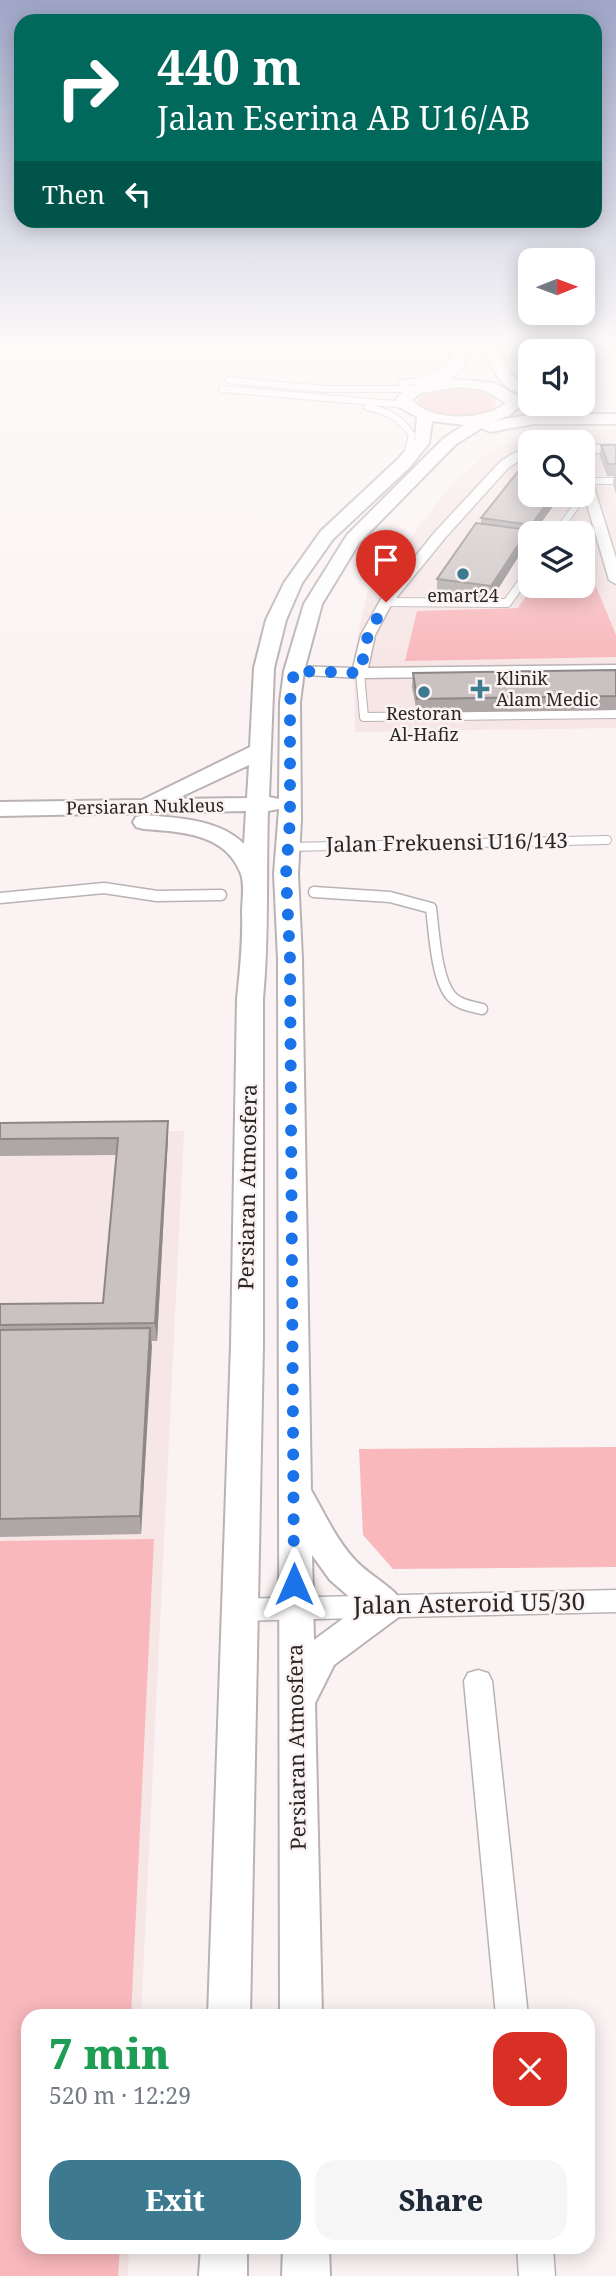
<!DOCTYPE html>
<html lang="en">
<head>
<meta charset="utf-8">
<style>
	:root { --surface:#fff; --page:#f6f6f7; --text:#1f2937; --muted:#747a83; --accent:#3d7a90 }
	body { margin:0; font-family:"Noto Serif",serif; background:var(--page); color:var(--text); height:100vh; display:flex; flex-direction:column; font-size:26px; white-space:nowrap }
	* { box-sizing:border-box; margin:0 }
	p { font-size:23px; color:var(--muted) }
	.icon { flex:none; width:38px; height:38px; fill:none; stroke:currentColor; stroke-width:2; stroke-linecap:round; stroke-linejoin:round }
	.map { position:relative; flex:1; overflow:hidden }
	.drawer { position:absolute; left:21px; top:2009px; width:574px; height:245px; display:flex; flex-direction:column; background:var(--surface); border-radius:21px; box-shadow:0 4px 18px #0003 }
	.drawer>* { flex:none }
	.top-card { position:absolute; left:14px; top:14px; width:588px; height:214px; border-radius:21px; box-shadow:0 4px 18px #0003; background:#00695c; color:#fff; overflow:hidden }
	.needle { width:46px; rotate:89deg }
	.buttons { position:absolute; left:518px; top:248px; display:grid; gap:14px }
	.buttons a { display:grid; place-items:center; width:77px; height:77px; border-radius:14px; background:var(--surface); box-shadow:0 4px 18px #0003; font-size:35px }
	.pin { position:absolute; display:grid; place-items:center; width:60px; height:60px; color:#fff; margin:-72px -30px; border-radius:50% 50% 50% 0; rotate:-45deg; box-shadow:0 0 7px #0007 }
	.pin .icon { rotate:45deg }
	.me { position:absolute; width:77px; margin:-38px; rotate:0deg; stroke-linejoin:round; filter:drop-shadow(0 0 5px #0008) }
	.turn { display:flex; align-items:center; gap:24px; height:147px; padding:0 28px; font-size:32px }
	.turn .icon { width:91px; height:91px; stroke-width:2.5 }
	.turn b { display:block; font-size:49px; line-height:60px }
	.then { display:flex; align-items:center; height:66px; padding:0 28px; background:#0003; gap:14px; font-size:26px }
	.round { display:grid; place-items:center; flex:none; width:74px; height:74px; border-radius:21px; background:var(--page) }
	.head { display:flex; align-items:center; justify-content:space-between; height:119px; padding:0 28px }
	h1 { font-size:42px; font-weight:800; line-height:52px; color:#1e9e55 }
	.button { display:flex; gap:14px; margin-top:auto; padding:14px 28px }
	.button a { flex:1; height:80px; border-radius:21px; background:var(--accent); color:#fff; font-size:28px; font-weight:800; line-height:80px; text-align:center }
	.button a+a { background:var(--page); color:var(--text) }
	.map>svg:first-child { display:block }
	.built { fill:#f7e6e6; fill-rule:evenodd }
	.green { fill:#f8b8bc }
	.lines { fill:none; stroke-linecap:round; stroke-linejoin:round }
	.lane-far2-casing { stroke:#bab2b3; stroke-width:8 }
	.lane-far1-casing { stroke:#bab2b3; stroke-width:10 }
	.lane-casing { stroke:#bab2b3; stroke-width:13 }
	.street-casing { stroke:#bab2b3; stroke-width:3 }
	.secondary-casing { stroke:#bab2b3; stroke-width:4 }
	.lane-far2 { stroke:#fff; stroke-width:6 }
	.lane-far1 { stroke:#fff; stroke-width:8 }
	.lane { stroke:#fff; stroke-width:10 }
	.street { fill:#fff; fill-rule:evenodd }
	.secondary { fill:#fff; fill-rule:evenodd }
	.wall { fill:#aea6a7 }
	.shaded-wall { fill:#8d8788 }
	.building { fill:#cac1c2; stroke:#8d8788; stroke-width:2 }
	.route { stroke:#1a73e8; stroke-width:12; stroke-dasharray:0 21.6 }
	.poi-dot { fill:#3d7a90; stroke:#fbf3f3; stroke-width:2.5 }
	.labels { text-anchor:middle; stroke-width:5; stroke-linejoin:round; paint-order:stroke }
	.far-poi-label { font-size:18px; fill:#292626; stroke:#fbf3f3 }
	.far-street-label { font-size:18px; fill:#292626; stroke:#fbf3f3 }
	.street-label { font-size:21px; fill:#292626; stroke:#fbf3f3 }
	.near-street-label { font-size:24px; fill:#292626; stroke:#fbf3f3 }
</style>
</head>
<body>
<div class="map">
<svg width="616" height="2276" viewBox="0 0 616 2276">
	<rect width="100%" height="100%" fill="#fbf3f3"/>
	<g class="built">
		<path d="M597,429H616V728L355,732L354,655L367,593L449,488L495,446ZM530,443H583V495H530ZM530,534H583V586H530Z"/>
		<path d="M184,1131L141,2016H28V2247H129L128,2276H0V1134Z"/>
	</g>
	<g class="green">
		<path d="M444,388L472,389L492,395L497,404C481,421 433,420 417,402L423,394Z"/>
		<path d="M583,572H590L616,635V657L405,661L417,611L518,608L533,586H583Z"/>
		<path d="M616,1447V1567L393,1569L363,1535L359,1449Z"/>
		<path d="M154,1539L131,2016H28V2247H120L118,2276H0V1541Z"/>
	</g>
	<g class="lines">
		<g class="lane-far2-casing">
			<g id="lane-far2">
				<path d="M583,348L616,359"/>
				<path d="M228,380L324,389H416"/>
				<path d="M402,383L418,381L453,367"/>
				<path d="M222,389L406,405"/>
				<path d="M367,407C387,411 401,418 412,435L406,457"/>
				<path d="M586,481H616"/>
				<path d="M556,534L588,489"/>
				<path d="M526,577L530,571"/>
			</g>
		</g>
		<g class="lane-far1-casing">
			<g id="lane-far1">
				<path d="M386,602L507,603L527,575"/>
				<path d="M360,673L364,717L616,714"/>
				<path d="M288,847L607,840"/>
			</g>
		</g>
		<g class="lane-casing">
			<g id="lane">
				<path d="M314,892L390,897L431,908C434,931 436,979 451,996C459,1005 471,1006 482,1009"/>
				<path d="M0,898L104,888L157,896L221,895"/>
			</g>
		</g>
		<g class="street-casing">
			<g id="street">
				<rect x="583" y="445" width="33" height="8"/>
				<path d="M530,450V458L522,459L508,468L445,538L392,603L375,635L368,668L616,665V675L360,678L289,674L286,671L289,668L294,666L353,668L361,635L381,599L435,532L500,462L514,453Z"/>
				<path d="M583,467L589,471L616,558V584L609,580L583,491Z"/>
				<path d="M616,1590V1612L238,1621L228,1618L224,1610L228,1602L238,1599Z"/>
				<path d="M478,1670L488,1673L492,1681L528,2016H496L464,1681L468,1673Z"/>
				<path d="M517,2247H553L555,2276H519Z"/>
			</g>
		</g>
		<g class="secondary-casing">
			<g id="secondary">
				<path d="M454,348H468L464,365L451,379L494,383L521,398L519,407L510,415L495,421L533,414H616V424H533L490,432L482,428L456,444L359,543L322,604L304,671L300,702L301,820L298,874L302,959L311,1490C325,1514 336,1540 356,1561C371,1577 395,1587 405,1606L400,1616L334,1665L315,1703L322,2016H280L278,959L274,874L279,809L268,811C266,874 269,936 263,999V1345L250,2016H208L231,1345L237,999C240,970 243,942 242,912C242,901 245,885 241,874C226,833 181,832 144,829L136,827L133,822L136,817L144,815C178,818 219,819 244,844L246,811L0,816V802L142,800L250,747L254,668L266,620L284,583L321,531L398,459L415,439L417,417L401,408L396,399C418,373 443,391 454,348ZM458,387L485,390L506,403C485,421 431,422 412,400L421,393ZM432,421L464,425L444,438L347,535L304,604L284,671L280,702L279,799L269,797L274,668L286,620L302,583L333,539L410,467L429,443ZM249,765L247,798L176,799ZM312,1555L330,1580L360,1606L314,1640Z"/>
				<path d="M485,348H499L510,374L530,386V395C501,393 493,371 485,348Z"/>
				<path d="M201,2247H247V2276H199Z"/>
				<path d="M283,2247H329L330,2276H282Z"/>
			</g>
		</g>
		<use href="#lane-far2" class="lane-far2"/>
		<use href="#lane-far1" class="lane-far1"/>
		<use href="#lane" class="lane"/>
		<use href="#street" class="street"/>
		<use href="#secondary" class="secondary"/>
	</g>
	<g class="wall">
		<path d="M601,445H616V494L613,484L614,476H607L600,457Z"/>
		<path d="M530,495H561L533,534H530V538H528L527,543L491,600L437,592V579L481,524V518Z"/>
		<path d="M616,670V710L417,713L412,687L413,673Z"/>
		<path d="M168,1121V1138L157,1341H151L141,1534L0,1537V1304L103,1303L117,1155L0,1156V1123Z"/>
	</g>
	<g class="shaded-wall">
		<path d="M553,495H561L533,534H530V538L531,525Z"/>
		<path d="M528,530L527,543L491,600V586Z"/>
		<path d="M168,1121V1138L157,1341L155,1323Z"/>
		<path d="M150,1328L152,1346L141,1534L140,1516Z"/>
	</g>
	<g class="building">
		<path d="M601,445H616V464H608Z"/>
		<path d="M520,469L530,470V495H553L531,525L481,518Z"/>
		<path d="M476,523L528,530L491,586L437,579Z"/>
		<path d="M616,670V696L417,699L413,673Z"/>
		<path d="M168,1121L155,1323L0,1325V1304L103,1303L118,1138L0,1139V1123Z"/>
		<path d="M150,1328L140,1516L0,1519V1330Z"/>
	</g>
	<linearGradient id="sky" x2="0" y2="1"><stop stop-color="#9ea5c6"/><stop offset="0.52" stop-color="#fdfafa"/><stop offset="1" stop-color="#fdfafa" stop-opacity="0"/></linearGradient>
	<rect width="616" height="667" fill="url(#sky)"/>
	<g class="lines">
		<path class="route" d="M294,1584L290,959L286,874L290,820V702L294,671L360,673L368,635L386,602"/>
	</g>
	<g class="poi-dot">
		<circle cx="463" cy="574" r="7"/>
		<path d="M476.5 678.5h7v7h7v7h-7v7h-7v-7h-7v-7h7z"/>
		<circle cx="424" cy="692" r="7"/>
	</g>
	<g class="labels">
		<g class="far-poi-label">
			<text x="463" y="602">emart24</text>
			<text x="496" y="685" text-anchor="start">Klinik<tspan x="496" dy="21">Alam Medic</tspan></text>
			<text x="424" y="720">Restoran<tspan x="424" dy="21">Al-Hafiz</tspan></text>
		</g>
		<g class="far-street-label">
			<text transform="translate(145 807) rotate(-1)" y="6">Persiaran Nukleus</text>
		</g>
		<g class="street-label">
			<text transform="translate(447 843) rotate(-1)" y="7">Jalan Frekuensi U16/143</text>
			<text transform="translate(248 1187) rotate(-89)" y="7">Persiaran Atmosfera</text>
			<text transform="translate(297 1747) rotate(-91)" y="7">Persiaran Atmosfera</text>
		</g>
		<g class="near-street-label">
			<text transform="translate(469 1604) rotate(-1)" y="8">Jalan Asteroid U5/30</text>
		</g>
	</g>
</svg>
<div class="buttons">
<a><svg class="needle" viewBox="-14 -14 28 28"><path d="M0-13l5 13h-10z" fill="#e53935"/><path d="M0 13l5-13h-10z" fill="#747a83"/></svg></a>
<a><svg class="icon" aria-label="sound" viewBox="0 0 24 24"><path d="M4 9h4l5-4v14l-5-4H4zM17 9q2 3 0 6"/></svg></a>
<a><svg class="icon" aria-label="search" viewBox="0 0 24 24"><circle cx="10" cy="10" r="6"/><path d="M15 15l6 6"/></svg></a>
<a><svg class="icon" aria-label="layers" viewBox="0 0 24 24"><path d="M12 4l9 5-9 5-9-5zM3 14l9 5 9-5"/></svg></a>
</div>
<div class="pin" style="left:386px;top:602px;background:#d93025"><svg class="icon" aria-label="arrive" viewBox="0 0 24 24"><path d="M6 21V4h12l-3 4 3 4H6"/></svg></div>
<svg class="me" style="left:294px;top:1584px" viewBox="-20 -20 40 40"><path d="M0-17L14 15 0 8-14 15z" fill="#1a73e8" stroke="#fff" stroke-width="4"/></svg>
<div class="top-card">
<div class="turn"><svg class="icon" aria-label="right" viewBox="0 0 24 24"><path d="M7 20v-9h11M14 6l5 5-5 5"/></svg><div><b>440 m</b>Jalan Eserina AB U16/AB</div></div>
<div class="then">Then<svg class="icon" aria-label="left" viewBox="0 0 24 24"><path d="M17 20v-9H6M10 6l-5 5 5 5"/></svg></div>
</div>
<section class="drawer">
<div class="head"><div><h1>7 min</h1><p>520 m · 12:29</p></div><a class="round" style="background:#d93025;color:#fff"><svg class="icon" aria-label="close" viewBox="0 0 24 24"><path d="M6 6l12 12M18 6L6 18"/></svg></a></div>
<div class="button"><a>Exit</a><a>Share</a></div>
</section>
</div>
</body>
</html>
